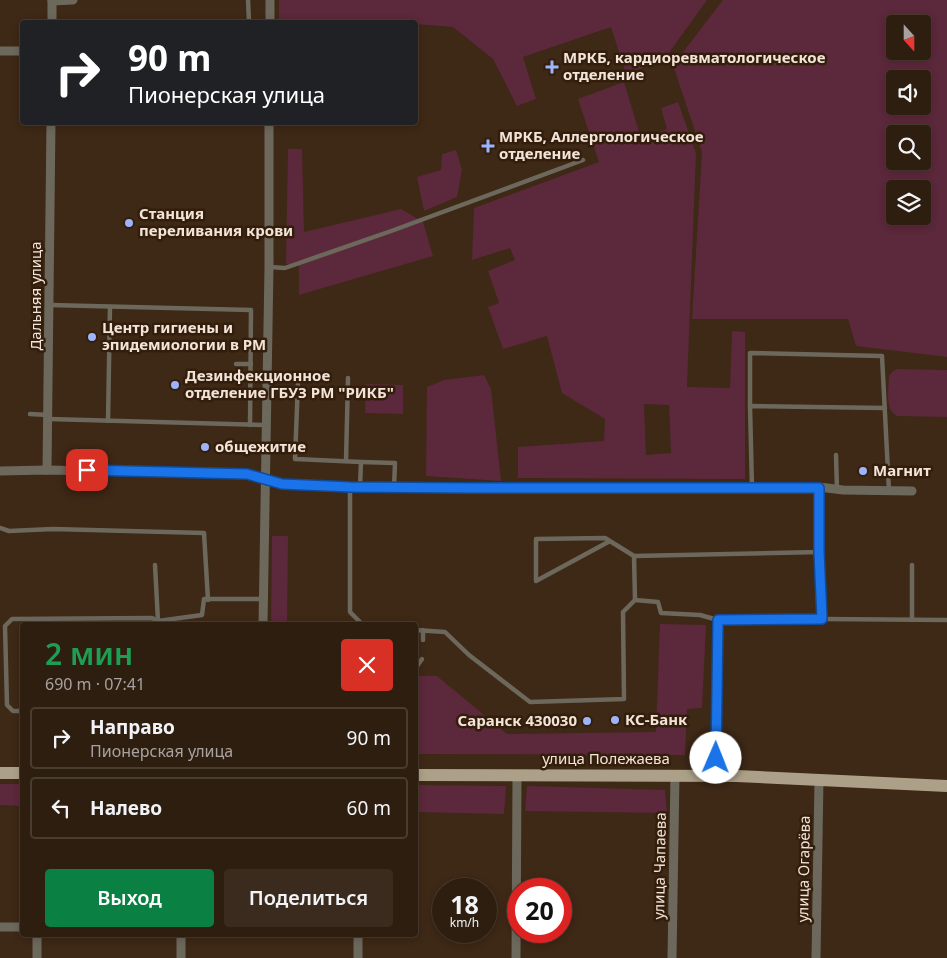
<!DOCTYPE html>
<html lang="ru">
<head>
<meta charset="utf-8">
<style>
	:root { --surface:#2e1e10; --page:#3a2b1e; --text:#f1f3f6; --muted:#a7a29f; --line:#493c30; --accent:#0b8043 }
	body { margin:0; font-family:"Noto Sans",sans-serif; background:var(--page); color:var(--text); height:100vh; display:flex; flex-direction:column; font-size:19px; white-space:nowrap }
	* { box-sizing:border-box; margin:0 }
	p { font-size:16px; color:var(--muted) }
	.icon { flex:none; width:28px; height:28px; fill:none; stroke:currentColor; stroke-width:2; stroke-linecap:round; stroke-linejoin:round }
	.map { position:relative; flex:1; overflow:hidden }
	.panel { position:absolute; left:20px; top:622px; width:398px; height:315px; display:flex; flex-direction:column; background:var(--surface); border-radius:5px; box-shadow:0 2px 8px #0003,0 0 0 1px var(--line) }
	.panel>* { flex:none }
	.top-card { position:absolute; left:20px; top:20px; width:398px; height:105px; border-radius:5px; box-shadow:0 2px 8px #0003,0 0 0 1px var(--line); background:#202124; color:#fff; overflow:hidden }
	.needle { width:32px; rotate:159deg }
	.fabs { position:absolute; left:886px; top:15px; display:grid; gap:10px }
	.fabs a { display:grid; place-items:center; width:45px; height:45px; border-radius:5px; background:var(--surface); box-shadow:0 2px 8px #0003,0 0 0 1px var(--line); font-size:25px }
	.speed { position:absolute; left:432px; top:878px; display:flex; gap:10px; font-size:25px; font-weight:700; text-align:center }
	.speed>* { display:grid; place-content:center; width:65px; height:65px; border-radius:50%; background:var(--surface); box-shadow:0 2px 8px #0003,0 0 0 1px var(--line); line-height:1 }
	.speed small { font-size:12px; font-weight:400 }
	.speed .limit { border:8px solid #d22; background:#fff; color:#111 }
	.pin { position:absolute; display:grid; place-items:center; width:42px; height:42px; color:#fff; margin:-21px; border-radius:10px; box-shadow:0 2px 8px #0006 }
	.me { position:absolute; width:55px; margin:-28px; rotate:1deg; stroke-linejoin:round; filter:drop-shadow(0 0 4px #0008) }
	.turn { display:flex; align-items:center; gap:18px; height:105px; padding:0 25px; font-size:22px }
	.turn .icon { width:65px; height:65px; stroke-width:2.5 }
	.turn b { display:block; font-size:35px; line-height:42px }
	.round { display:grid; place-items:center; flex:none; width:52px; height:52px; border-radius:5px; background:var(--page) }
	.overview { display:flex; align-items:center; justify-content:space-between; height:85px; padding:0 25px }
	h1 { font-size:30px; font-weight:600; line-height:38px; color:#1e9e55 }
	.action { display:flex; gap:10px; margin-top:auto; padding:10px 25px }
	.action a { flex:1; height:58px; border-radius:5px; background:var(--accent); color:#fff; font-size:20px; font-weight:600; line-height:58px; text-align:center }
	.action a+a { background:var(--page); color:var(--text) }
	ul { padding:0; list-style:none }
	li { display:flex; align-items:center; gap:15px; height:62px; margin:0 10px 8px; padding:0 15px; border:2px solid var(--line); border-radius:5px }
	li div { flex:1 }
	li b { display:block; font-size:19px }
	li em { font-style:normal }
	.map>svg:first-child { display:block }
	.green { fill:#5c283b; fill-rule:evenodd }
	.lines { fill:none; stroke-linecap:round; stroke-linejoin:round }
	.lane { stroke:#6d685c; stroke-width:4.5 }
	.street { stroke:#6d685c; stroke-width:9 }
	.primary { stroke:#aca188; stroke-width:12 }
	.route-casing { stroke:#114b97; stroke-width:12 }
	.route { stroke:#1a73e8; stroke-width:9 }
	.poi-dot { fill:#9db4fd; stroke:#331e0c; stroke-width:2 }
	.labels { text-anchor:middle; stroke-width:5; stroke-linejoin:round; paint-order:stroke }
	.poi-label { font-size:15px; font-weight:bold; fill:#f3e4d9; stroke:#331e0c; text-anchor:start }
	.street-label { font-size:15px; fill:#f3e4d9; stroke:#331e0c }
</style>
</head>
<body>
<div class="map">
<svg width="947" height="958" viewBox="0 0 947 958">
	<rect width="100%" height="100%" fill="#3e2816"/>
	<g class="green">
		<path d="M279,0H707L663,61L626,74L611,27L523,57L536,99L517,106L493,59L453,27L415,24V22H279Z"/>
		<path d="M723,0H947V357L856,346L848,319H692L702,152L673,65ZM895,24H922V51H895ZM895,79H922V106H895ZM895,134H922V161H895ZM895,189H922V216H895Z"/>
		<path d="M624,82L641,138L667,129L661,108L678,102L696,153L687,387L730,388L732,331L745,332V479L518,478V447L604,441L605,419L562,393L547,336L503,349L488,307L499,303L488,271L515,260L510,248L472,260L474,208L599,162L578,99ZM644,404L669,405L671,453L646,455Z"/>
		<path d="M288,149H302L304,232L401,209L423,222L433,256L299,295V264H286Z"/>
		<path d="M456,150L462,170L457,197L424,211L417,177L441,170L442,154Z"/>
		<path d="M897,369L947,370V417L897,416C884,409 889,388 889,376L892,372Z"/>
		<path d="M484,375L491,389L501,481L426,476L427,387L444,380Z"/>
		<path d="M366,384L403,385V414L365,413Z"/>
		<path d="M272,536H288L287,625H271Z"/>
		<path d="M660,624L706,625L702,708L687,709L685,755L415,754V676H437L507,734L656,732Z"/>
		<path d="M0,784H22V806L0,805Z"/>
		<path d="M415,785L506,786L504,814L415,812Z"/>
		<path d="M527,786L665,790L667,813L525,811Z"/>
	</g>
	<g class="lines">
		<g class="lane">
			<path d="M248,0L249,22"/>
			<path d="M269,267L285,268L394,230L583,160"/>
			<path d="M50,305L251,310L250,425"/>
			<path d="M236,364H251"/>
			<path d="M298,382L295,459L361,462L360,487"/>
			<path d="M750,406V353L882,356L889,491"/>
			<path d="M30,414L48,415"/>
			<path d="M49,419L265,425"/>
			<path d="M108,421L110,307"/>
			<path d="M836,455L837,490"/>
			<path d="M346,461L348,378"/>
			<path d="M361,462L395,463L394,487"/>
			<path d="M350,487V612L363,625"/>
			<path d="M752,488L750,406L885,408"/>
			<path d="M0,528L9,531L53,529L204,533L208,600"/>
			<path d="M610,541L536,581V539L605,538L634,556"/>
			<path d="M819,552L822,619"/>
			<path d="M155,565L158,621L202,615L204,599H263"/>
			<path d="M635,600L634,556L819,552V487"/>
			<path d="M718,620L822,619L947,620"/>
			<path d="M912,620V565"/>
			<path d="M415,630L445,632L469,655L530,702L624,699L623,612L635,600L658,602L661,613L700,615L718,620L715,774"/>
			<path d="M423,640V630"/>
			<path d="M415,669L422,659"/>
			<path d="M22,711H13L7,705L5,626L12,619L152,618L158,621V625"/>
		</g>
		<g class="street">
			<path d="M52,1L73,0"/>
			<path d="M52,22V0"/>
			<path d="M270,22V0"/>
			<path d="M0,51H22"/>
			<path d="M47,470L51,122"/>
			<path d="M0,471L47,470L247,474L281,484L350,487L469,488L819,487L843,490L912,491"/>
			<path d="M263,625L269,267V122"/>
			<path d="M0,927H22"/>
			<path d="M37,935V958"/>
			<path d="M358,935V958"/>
			<path d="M181,958V935"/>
			<path d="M516,958L517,776"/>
			<path d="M672,958L675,775"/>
			<path d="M816,958L819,780"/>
		</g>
		<g class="primary">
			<path d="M0,773H22"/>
			<path d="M415,775L737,776L947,786"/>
		</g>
	</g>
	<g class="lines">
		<g class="route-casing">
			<path id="route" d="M87,470L247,474L282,484L350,487L469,488H819V552L822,619L718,620L716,758"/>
		</g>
		<use href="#route" class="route"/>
	</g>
	<g class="poi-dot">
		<path d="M549.5 59.5h5v5h5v5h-5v5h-5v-5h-5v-5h5z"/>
		<path d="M485.5 138.5h5v5h5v5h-5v5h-5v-5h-5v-5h5z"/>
		<circle cx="129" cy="223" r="5"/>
		<circle cx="92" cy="337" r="5"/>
		<circle cx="175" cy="385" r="5"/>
		<circle cx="205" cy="447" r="5"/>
		<circle cx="863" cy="471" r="5"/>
		<circle cx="615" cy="720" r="5"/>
		<circle cx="587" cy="721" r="5"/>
	</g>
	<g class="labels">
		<g class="poi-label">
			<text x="563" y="63">МРКБ, кардиоревматологическое<tspan x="563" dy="17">отделение</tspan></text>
			<text x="499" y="142">МРКБ, Аллергологическое<tspan x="499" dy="17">отделение</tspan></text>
			<text x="139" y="219">Станция<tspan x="139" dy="17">переливания крови</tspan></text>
			<text x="102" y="333">Центр гигиены и<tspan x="102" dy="17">эпидемиологии в РМ</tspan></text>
			<text x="185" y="381">Дезинфекционное<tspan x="185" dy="17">отделение ГБУЗ РМ "РИКБ"</tspan></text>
			<text x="215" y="452">общежитие</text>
			<text x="873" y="476">Магнит</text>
			<text x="625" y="725">КС-Банк</text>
			<text x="577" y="726" text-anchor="end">Саранск 430030</text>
		</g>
		<g class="street-label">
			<text transform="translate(36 296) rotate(-90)" y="5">Дальняя улица</text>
			<text x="606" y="764">улица Полежаева</text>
			<text transform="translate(660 866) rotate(-89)" y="5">улица Чапаева</text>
			<text transform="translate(804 869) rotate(-89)" y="5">улица Огарёва</text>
		</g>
	</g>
</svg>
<div class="fabs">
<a><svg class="needle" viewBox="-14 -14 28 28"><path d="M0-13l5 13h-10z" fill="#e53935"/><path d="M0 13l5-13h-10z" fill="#a7a29f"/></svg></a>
<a><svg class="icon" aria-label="sound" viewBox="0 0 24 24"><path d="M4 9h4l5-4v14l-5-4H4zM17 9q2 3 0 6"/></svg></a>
<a><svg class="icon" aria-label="search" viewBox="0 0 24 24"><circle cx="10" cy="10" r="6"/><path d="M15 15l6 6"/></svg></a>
<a><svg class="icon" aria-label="layers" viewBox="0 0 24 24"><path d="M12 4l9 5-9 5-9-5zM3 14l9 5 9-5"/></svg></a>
</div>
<div class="speed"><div>18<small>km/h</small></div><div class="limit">20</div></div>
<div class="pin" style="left:87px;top:470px;background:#d93025"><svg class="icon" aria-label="arrive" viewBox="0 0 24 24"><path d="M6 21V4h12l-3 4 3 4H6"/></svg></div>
<svg class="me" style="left:716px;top:758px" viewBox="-20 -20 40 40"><circle r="19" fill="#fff"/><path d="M0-13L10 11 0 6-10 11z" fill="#1a73e8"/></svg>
<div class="top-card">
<div class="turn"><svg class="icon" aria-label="right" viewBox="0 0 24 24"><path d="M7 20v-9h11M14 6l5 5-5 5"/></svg><div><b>90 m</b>Пионерская улица</div></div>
</div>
<section class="panel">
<div class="overview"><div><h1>2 мин</h1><p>690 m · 07:41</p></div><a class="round" style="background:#d93025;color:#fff"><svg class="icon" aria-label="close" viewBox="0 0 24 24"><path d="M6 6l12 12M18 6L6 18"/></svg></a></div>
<ul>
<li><svg class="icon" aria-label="right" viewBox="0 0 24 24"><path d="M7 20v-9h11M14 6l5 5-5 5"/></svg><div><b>Направо</b><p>Пионерская улица</p></div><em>90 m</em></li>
<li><svg class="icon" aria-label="left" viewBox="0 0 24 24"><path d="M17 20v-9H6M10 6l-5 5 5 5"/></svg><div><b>Налево</b></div><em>60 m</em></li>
</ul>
<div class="action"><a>Выход</a><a>Поделиться</a></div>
</section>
</div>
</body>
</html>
